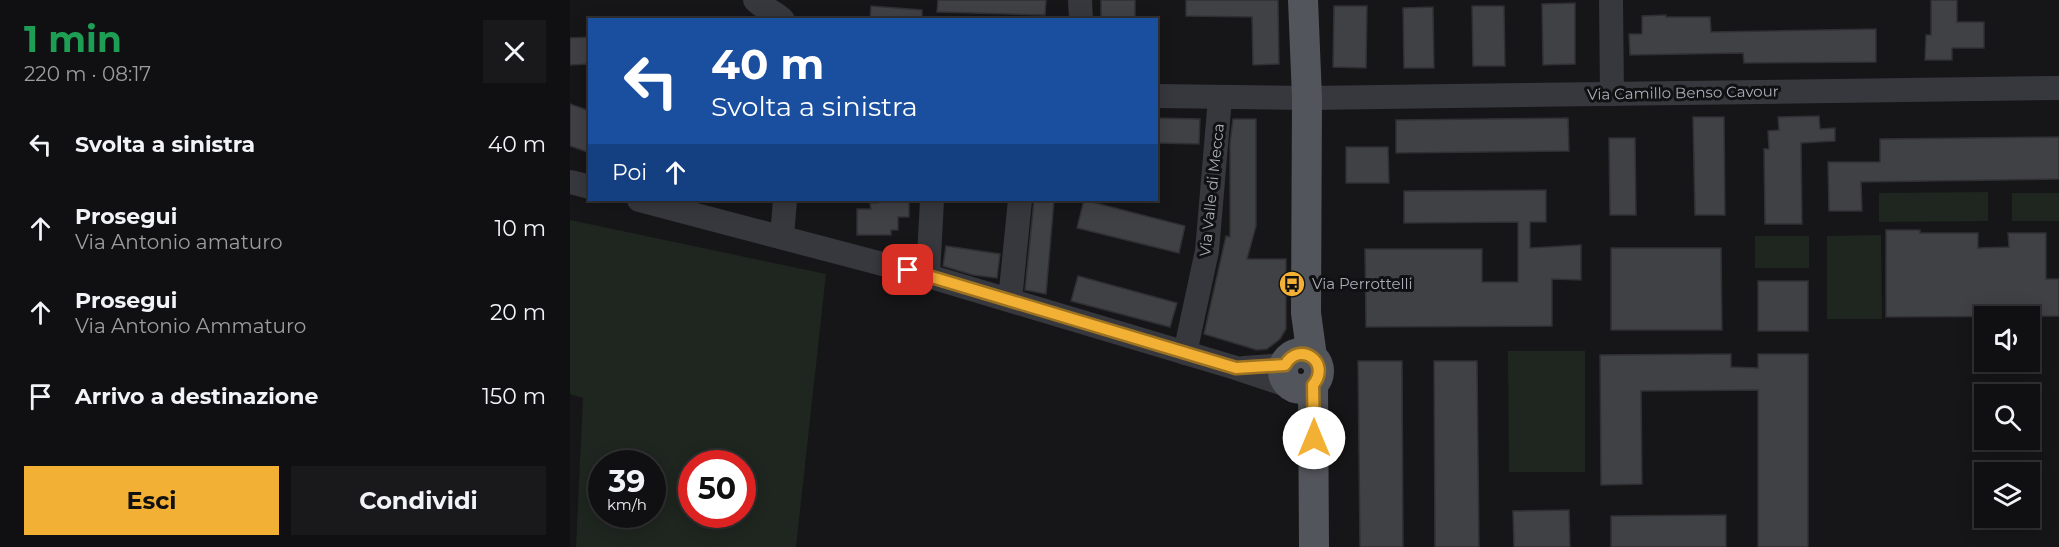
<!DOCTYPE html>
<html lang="it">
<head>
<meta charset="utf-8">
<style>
	:root { --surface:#101012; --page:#19191b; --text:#f1f3f6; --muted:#9c9d9f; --line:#303032; --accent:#f2b134 }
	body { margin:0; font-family:Montserrat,sans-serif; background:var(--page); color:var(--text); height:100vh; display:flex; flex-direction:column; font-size:22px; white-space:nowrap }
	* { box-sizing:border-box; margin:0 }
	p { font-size:20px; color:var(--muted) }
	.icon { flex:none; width:33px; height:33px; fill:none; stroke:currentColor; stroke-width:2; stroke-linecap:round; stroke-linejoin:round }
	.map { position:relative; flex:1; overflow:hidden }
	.drawer { display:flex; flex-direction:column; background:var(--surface); width:570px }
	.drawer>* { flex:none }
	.hud { position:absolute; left:18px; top:18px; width:570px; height:183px; border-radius:0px; box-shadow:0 3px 15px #0003,0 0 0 2px var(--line); background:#1a4fa0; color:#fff; overflow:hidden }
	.controls { position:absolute; left:1404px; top:306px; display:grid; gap:12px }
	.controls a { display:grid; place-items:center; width:66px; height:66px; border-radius:0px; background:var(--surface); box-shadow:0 3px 15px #0003,0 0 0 2px var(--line); font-size:30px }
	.speed { position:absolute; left:18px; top:450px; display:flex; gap:12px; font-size:30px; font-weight:700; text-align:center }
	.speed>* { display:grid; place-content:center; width:78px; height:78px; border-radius:50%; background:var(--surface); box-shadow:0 3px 15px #0003,0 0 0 2px var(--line); line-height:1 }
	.speed small { font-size:15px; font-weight:400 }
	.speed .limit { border:9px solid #d22; background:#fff; color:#111 }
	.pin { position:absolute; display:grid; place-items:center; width:51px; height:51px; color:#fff; margin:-26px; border-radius:12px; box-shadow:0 3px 9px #0006 }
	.me { position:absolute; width:66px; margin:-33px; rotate:0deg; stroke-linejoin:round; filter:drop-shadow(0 0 4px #0008) }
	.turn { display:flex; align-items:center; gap:21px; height:126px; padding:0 24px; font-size:27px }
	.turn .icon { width:78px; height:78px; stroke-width:2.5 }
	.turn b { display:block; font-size:42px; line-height:51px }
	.then { display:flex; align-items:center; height:57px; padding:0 24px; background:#0003; gap:12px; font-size:22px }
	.round { display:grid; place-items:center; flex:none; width:63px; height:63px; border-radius:0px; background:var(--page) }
	.overview { display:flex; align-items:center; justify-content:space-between; height:102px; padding:0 24px }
	h1 { font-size:36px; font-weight:700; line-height:45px; color:#1e9e55 }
	.action { display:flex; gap:12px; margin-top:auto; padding:12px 24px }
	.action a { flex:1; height:69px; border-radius:0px; background:var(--accent); color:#111; font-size:24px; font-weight:700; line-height:69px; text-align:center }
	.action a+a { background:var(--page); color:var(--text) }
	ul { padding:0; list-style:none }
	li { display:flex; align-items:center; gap:18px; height:84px; padding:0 24px }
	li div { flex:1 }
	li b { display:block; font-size:22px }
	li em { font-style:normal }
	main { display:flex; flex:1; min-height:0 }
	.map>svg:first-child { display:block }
	.green { fill:#1e261f; fill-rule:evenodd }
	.building { fill:#404145; stroke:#303034; stroke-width:1.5 }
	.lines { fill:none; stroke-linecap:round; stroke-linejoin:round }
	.minor { stroke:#37383d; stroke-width:24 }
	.major { stroke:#53555c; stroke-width:30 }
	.route-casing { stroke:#9d7322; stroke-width:15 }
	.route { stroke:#f2b134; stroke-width:10 }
	.labels { text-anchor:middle; stroke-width:6; stroke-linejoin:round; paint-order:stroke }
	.street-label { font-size:15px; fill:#a8adb8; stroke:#111113 }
	.poi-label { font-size:15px; fill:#a8adb8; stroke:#111113; text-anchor:start }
</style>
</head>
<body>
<main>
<section class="drawer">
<div class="overview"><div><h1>1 min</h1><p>220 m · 08:17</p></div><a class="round"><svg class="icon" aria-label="close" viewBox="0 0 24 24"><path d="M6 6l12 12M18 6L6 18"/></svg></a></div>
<ul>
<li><svg class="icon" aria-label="left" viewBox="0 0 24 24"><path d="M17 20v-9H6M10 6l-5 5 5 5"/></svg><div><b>Svolta a sinistra</b></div><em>40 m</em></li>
<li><svg class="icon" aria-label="ahead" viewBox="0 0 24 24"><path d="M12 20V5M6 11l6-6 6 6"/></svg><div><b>Prosegui</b><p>Via Antonio amaturo</p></div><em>10 m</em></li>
<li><svg class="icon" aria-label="ahead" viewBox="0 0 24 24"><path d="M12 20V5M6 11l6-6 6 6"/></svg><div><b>Prosegui</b><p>Via Antonio Ammaturo</p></div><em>20 m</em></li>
<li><svg class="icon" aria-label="arrive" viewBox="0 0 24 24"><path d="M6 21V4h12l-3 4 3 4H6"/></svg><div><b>Arrivo a destinazione</b></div><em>150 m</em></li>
</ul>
<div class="action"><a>Esci</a><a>Condividi</a></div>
</section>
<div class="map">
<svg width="1489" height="547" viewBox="0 0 1489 547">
	<rect width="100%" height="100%" fill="#161618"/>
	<g class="green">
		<path d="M1418,192V221L1309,222V193Z"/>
		<rect x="1442" y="193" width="47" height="28"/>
		<path d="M0,220L256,274L226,547H6L13,398L0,394ZM32,464H82V514H32ZM122,464H172V514H122Z"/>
		<path d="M1311,235L1312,319H1257V236Z"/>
		<rect x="1185" y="236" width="54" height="32"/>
		<path d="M938,351H1015V472H939Z"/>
	</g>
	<g class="building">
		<path d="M368,0H476L475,15L367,12Z"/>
		<rect x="531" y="0" width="34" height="20"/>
		<path d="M616,0H708L709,64L683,65L682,17L616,16Z"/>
		<path d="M1361,0H1387V22H1414V48H1382V60H1355L1356,35H1361Z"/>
		<path d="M1005,3V64L973,65L972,4Z"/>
		<path d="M301,6L352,10V20H300Z"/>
		<path d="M764,6H797L796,68L763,67Z"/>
		<path d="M902,6H934L935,66H903Z"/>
		<path d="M863,7L864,68H834L833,8Z"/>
		<path d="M1096,15V17H1140L1141,32L1306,29V62L1174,63L1173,53L1060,55L1059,34H1072V16Z"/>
		<path d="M20,37V64L0,65V38Z"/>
		<path d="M0,104L20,111V153L0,146Z"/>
		<path d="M1249,116L1250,129L1265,128V141L1231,143L1232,224H1195L1194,149H1199L1198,131L1209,130L1208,117Z"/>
		<path d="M1123,117H1154L1155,215H1125Z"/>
		<path d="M586,118L630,119L629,144L586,143Z"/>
		<path d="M998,118L999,151L826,153V120Z"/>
		<path d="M663,119H686V226L677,259H716V329L710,339L697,349L687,350L634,334L656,236L660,237V143Z"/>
		<path d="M1489,137V179L1291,182L1292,211H1259L1258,162H1310V139Z"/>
		<path d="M1039,138H1065L1066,215H1040Z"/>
		<path d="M776,147H818L819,183H776Z"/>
		<path d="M976,190V222H960V248L1011,245V280L982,279V326L796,327L795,249H912V282H948V222L834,223V191Z"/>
		<path d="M308,200H339V217H328V230H321V235H287V209H301L300,203H308Z"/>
		<path d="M464,200H484L476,294L455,290Z"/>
		<path d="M514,200L615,226L609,253L507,228Z"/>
		<path d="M1316,230H1350V233H1408V248L1439,247L1438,233H1476V279H1489V316L1316,317Z"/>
		<path d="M376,246L430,254L427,278L403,275L373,266Z"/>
		<path d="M1041,248H1151L1152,330H1041Z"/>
		<path d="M508,276L607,303L600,327L501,301Z"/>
		<rect x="1188" y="281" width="50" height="50"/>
		<path d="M1161,354V367L1188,368V354H1238V547H1188V390L1071,391L1072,484L1031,485L1030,355Z"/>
		<path d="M788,361H832L833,547H790Z"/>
		<path d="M864,361H907L909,547H865Z"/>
		<path d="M999,510L1000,547H944L943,511Z"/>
		<path d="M1156,515V547H1041V516Z"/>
	</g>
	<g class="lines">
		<g class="minor">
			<path d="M185,0C193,9 205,11 213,20"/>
			<path d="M510,0L511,20"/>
			<path d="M1041,0L1042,94"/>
			<path d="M586,96L737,98L1489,88"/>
			<path d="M0,182L20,187"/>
			<path d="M69,200L358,276L666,368L723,387"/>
			<path d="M212,236L215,200"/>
			<path d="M358,276L362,200"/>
			<path d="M440,300L450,200"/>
			<path d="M615,353L637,251L650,98"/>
			<path d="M674,368L715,365"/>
		</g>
		<g class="major">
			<path d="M733,0L737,98L736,313L742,357"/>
			<circle cx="731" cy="371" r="18"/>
			<path d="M743,385L744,547"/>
		</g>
	</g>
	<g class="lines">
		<g class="route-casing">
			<path id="route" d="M338,270L666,368L715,365C729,340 762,362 743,385L744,438"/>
		</g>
		<use href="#route" class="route"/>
	</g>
	<defs>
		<g id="bus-disc" transform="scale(1.35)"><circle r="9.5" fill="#f2b134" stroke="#111113"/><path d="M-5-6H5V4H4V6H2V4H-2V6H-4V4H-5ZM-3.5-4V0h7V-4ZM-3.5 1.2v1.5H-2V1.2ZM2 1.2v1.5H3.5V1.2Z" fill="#111"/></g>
	</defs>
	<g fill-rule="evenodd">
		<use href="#bus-disc" x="722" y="284"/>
	</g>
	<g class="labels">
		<g class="street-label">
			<text transform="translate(1113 93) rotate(-1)" y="5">Via Camillo Benso Cavour</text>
			<text transform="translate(642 190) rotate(-84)" y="5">Via Valle di Mecca</text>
		</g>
		<g class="poi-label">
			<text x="742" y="289">Via Perrottelli</text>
		</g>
	</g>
</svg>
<div class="controls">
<a><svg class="icon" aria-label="sound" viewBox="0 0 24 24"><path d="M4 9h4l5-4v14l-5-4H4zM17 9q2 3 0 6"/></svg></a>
<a><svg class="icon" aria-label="search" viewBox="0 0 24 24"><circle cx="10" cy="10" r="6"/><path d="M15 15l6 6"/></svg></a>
<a><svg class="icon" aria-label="layers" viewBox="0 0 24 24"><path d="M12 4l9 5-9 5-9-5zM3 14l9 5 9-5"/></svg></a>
</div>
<div class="speed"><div>39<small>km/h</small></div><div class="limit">50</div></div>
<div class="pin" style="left:338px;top:270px;background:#d93025"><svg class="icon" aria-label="arrive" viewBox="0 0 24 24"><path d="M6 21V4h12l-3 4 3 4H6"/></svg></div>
<svg class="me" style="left:744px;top:438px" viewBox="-20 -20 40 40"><circle r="19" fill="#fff"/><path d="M0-13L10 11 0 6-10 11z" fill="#f2b134"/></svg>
<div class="hud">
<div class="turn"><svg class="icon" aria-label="left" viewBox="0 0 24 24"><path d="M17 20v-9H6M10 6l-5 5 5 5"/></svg><div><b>40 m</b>Svolta a sinistra</div></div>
<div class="then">Poi<svg class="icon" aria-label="ahead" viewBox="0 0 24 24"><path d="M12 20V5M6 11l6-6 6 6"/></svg></div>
</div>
</div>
</main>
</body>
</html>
